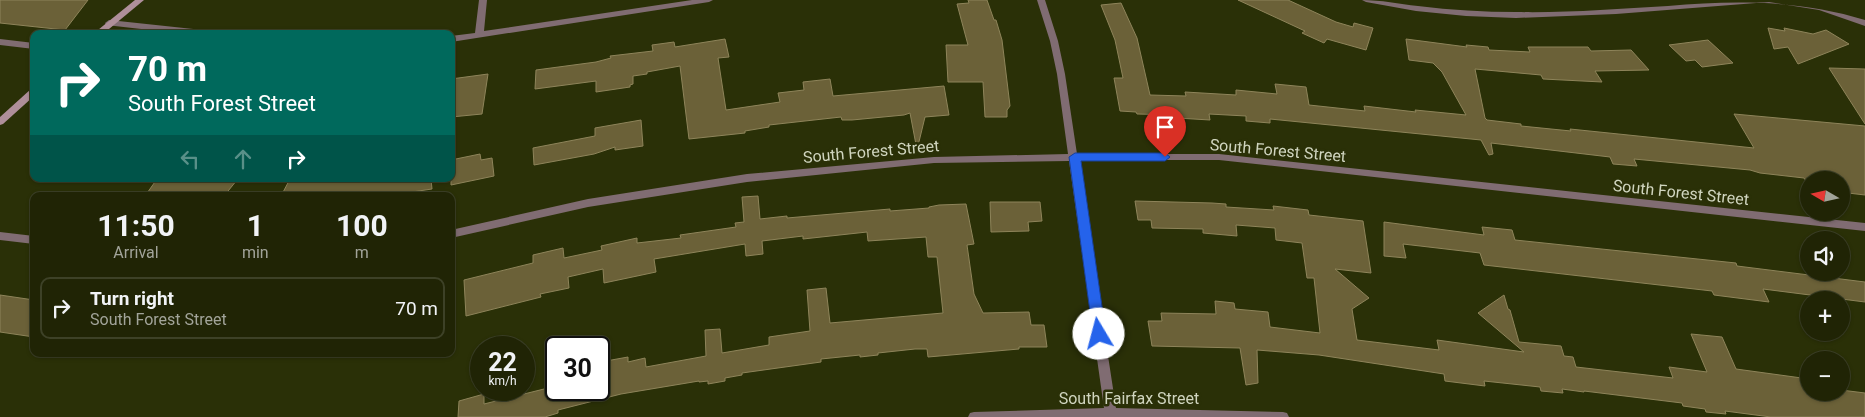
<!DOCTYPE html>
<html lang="en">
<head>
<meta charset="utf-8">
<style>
	:root { --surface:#202405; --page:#2d3013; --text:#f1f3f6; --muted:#a2a49a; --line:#3d4127 }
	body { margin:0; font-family:Roboto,sans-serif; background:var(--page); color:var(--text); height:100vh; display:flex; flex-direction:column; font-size:19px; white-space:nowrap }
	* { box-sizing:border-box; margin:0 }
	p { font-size:16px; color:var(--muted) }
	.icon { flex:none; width:28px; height:28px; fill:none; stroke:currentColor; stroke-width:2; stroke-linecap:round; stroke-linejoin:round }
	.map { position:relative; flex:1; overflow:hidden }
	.side { position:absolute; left:30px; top:192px; width:425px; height:165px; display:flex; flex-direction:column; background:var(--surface); border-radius:10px; box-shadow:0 1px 4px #0004,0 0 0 1px var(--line) }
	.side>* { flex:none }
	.guide { position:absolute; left:30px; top:30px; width:425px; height:152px; border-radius:10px; box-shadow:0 1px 4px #0004,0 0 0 1px var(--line); background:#00695c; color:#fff; overflow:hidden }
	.needle { width:32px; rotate:279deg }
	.tools { position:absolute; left:1800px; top:171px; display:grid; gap:10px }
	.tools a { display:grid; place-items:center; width:50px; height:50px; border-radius:50%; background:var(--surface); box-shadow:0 1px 4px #0004,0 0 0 1px var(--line); font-size:25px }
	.speed { position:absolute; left:470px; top:336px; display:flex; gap:10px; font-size:25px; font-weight:700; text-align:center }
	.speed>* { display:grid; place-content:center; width:65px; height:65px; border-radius:50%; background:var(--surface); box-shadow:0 1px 4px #0004,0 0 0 1px var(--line); line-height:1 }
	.speed small { font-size:12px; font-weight:400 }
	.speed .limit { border:2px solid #111; border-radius:8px; background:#fff; color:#111 }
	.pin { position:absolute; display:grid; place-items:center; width:42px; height:42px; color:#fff; margin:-51px -21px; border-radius:50% 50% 50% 0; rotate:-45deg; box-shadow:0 0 5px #0007 }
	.pin .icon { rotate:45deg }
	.me { position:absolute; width:55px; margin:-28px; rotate:352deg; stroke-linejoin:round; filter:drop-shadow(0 0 4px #0008) }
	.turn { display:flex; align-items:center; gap:18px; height:105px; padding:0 15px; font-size:22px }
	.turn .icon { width:65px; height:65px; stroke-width:2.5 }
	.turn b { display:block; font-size:35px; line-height:42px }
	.lanes { display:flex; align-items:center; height:48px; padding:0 15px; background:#0003; justify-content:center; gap:25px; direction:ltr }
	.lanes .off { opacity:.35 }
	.eta { display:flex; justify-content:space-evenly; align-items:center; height:85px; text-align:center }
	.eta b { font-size:30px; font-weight:700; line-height:35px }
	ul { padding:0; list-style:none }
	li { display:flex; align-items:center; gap:15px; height:62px; margin:0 10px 8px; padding:0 5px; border:2px solid var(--line); border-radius:10px }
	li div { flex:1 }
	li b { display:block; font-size:19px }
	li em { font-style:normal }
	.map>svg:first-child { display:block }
	.building { fill:#6b6138; stroke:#8e845a }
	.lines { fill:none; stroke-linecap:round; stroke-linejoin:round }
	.minor { fill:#806c72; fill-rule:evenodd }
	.secondary { fill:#af8f9a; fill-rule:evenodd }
	.route { fill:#2563eb; stroke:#184099 }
	.labels { text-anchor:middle; stroke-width:5; stroke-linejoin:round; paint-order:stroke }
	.street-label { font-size:16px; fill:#d0d5bf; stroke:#2a3007 }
</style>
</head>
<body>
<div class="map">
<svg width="1865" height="417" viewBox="0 0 1865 417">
	<rect width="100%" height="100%" fill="#2a3007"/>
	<g class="building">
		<path d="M0,0H88L65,30L0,23Z"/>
		<path d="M968,0H987L994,20H996L1002,40L1010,106L1007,110V117H985L983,82H948L946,45H968L957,4L969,3Z"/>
		<path d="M1238,0H1288L1336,22L1353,27L1354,23L1373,28L1366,50L1327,39L1324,43L1302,33L1305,31Z"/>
		<path d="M1121,3L1137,38L1150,95L1186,96L1185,92L1236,95V90L1277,94L1275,84L1306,87L1309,105L1365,111L1364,106L1416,112L1415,110L1466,115L1442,72L1433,63L1409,60L1406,39L1467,47L1466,45L1488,47L1489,50L1530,52L1528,47H1588L1591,51L1631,50L1649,70L1595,71L1602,82L1543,79L1541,75L1475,69L1485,118L1487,120L1521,124V126L1571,131L1570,129L1754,148L1734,114L1865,126V195L1848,193L1845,188H1841V180H1809L1808,184L1804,178L1760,173L1750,170L1634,159L1637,166L1613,164L1610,157L1491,143L1493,154L1489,155L1481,140L1270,119V123L1246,121V116L1209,114L1210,120L1177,118V115L1137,114L1136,112L1120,111L1114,78H1123L1115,40L1101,5Z"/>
		<path d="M1768,28L1785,31L1784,28L1813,34L1826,30L1849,44L1798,64L1788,47L1774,49Z"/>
		<path d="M725,39L729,57L718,58L726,110L780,102L778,93L804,90L803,82L830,79L833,96L944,86L949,115L925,117L917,150L910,113L904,115L852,120H842L841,117L769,125V127L745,131V133L689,139L680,66L647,72V74L633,76V84L630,85V87L596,92V81L535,89L536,70L596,62L611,58L610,56L653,51L652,45L674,42L675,47Z"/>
		<path d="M1708,40L1733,63L1702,67L1695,60L1686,61L1669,45Z"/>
		<path d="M1829,68L1865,69V124Z"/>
		<path d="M488,74L482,114L451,117V79Z"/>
		<path d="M641,120L643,146L615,150V147L594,154L534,165L533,148L595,136V128Z"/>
		<path d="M480,154L481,160L492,158L494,176L451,185V160Z"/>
		<path d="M157,179H213L237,180L224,196H145Z"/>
		<path d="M290,179H431L432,189L385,196H281Z"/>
		<path d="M758,196L760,219L787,216V218L890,209V211L929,208V207L939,205L966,204L974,244L967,245L974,294L983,313L1029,312L1031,325H1044L1047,347H1019V349L928,357L927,349H915L878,353V355L860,357V355L821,359V362L742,373V375L725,378V381L708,384V381L699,382V381L621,394L558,410V413L545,417H458L459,401L484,394V404L556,386V390H607L606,361L628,357V362L645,358L646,367L706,356L705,330L720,329L722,353L769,345V337L810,331L807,290L826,288L830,323L943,313L937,257H928L926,237L868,241L867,232L803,239V236L762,241L763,254L746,256L745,244L654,259L656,272L604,283L603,269L568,277L569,288L540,294L541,297L466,316L464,280L533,263V255L563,248L564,258L602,250L601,246L637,238V243L681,238L680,235L736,227L735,223L744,222L742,197Z"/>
		<path d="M1135,201L1212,203L1226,204V207L1274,210L1273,206L1308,210L1309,215L1363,221L1371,273L1335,269L1369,298L1352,309L1357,340L1439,350L1437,340L1524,352L1478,313L1504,295L1508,309L1510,310L1519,342L1561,346L1564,356L1573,357L1576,367L1673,378L1669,367L1707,372L1691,334L1722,337L1736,369L1809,379V392H1841V390L1865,393V417H1771L1725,411L1726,414L1706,412L1705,409L1683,406L1682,403L1584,391V392L1562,389L1563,393L1541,391L1540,387L1484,381L1485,386L1445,381L1444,374L1319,355L1257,350L1258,383L1246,385L1240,348L1152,346L1148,321H1162L1161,313L1216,314L1215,301L1234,303L1235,309L1268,312L1270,327L1320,333L1314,278H1307L1302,243L1276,240L1275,228L1236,225L1237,236L1203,233V229L1152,228L1151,220H1138Z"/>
		<path d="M990,202H1040L1042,221L1028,222L1029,231L991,232Z"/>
		<path d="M1384,222L1484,235L1482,227L1512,230L1515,240L1736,263L1737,266L1865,282V302L1763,289L1769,302L1714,295L1712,291L1484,265L1480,253L1403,244L1406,258L1384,256Z"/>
		<path d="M0,295L34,300V337L0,332Z"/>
	</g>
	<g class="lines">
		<g class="minor">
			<path d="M479,0H487L484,31L692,0H713L709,2L451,42V36L475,33Z"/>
			<path d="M1037,0H1045L1058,41L1065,74L1077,154H1219L1865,223V231L1219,160H1078L1116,408L1283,412L1287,413L1289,417H968L970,413L974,412L1104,408L1069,161L934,163L747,182L588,207L451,238V230L588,199L747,174L934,157L1068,154L1057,74L1050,41Z"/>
			<path d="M1362,0C1381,0 1399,4 1418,6C1451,10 1484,12 1516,12C1567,13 1617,9 1668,6C1735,0 1801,0 1865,20V26L1819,10L1769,2L1616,14L1516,18L1466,16L1416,11L1366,2Z"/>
			<path d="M109,20L212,31L216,34H185L106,25L105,23Z"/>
			<path d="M0,39L34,43V49L0,45Z"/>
			<path d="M0,232L34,236V244L0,240Z"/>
		</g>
		<g class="secondary">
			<path d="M135,0H144L103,34H93Z"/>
			<path d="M34,88V96L3,124L0,125V117L31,89Z"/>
		</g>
	</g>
	<path class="route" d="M1075,153H1165L1170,157L1165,161H1081L1106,334L1104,338L1099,339L1095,338L1093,334L1069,157Z"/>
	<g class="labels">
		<g class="street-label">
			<text transform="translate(1278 150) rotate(5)" y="6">South Forest Street</text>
			<text transform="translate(871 151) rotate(-5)" y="6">South Forest Street</text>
			<text transform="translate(1681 192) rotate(6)" y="6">South Forest Street</text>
			<text x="1129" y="404">South Fairfax Street</text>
		</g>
	</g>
</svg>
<div class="tools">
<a><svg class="needle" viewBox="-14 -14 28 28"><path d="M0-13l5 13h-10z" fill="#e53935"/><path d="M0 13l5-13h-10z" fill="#a2a49a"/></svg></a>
<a><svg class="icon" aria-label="sound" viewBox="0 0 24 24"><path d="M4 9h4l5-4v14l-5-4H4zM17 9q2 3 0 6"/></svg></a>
<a>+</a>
<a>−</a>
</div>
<div class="speed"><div>22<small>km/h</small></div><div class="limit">30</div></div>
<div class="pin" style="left:1165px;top:157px;background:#d93025"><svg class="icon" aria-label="arrive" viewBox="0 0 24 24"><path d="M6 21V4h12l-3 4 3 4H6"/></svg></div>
<svg class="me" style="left:1099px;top:334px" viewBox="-20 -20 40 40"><circle r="19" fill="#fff"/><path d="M0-13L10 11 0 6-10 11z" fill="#2563eb"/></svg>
<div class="guide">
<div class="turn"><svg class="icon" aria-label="right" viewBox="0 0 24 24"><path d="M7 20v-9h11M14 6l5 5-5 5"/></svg><div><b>70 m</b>South Forest Street</div></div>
<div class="lanes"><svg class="icon off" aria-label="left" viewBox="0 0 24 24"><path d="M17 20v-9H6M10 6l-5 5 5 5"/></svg><svg class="icon off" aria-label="ahead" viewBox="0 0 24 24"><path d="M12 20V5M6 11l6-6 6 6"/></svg><svg class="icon" aria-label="right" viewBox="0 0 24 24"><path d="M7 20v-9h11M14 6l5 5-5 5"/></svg></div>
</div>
<section class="side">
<div class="eta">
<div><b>11:50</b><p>Arrival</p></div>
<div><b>1</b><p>min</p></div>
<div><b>100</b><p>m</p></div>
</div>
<ul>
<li><svg class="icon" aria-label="right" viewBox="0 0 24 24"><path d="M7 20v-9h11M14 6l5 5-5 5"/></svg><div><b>Turn right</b><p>South Forest Street</p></div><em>70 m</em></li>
</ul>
</section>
</div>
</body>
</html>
